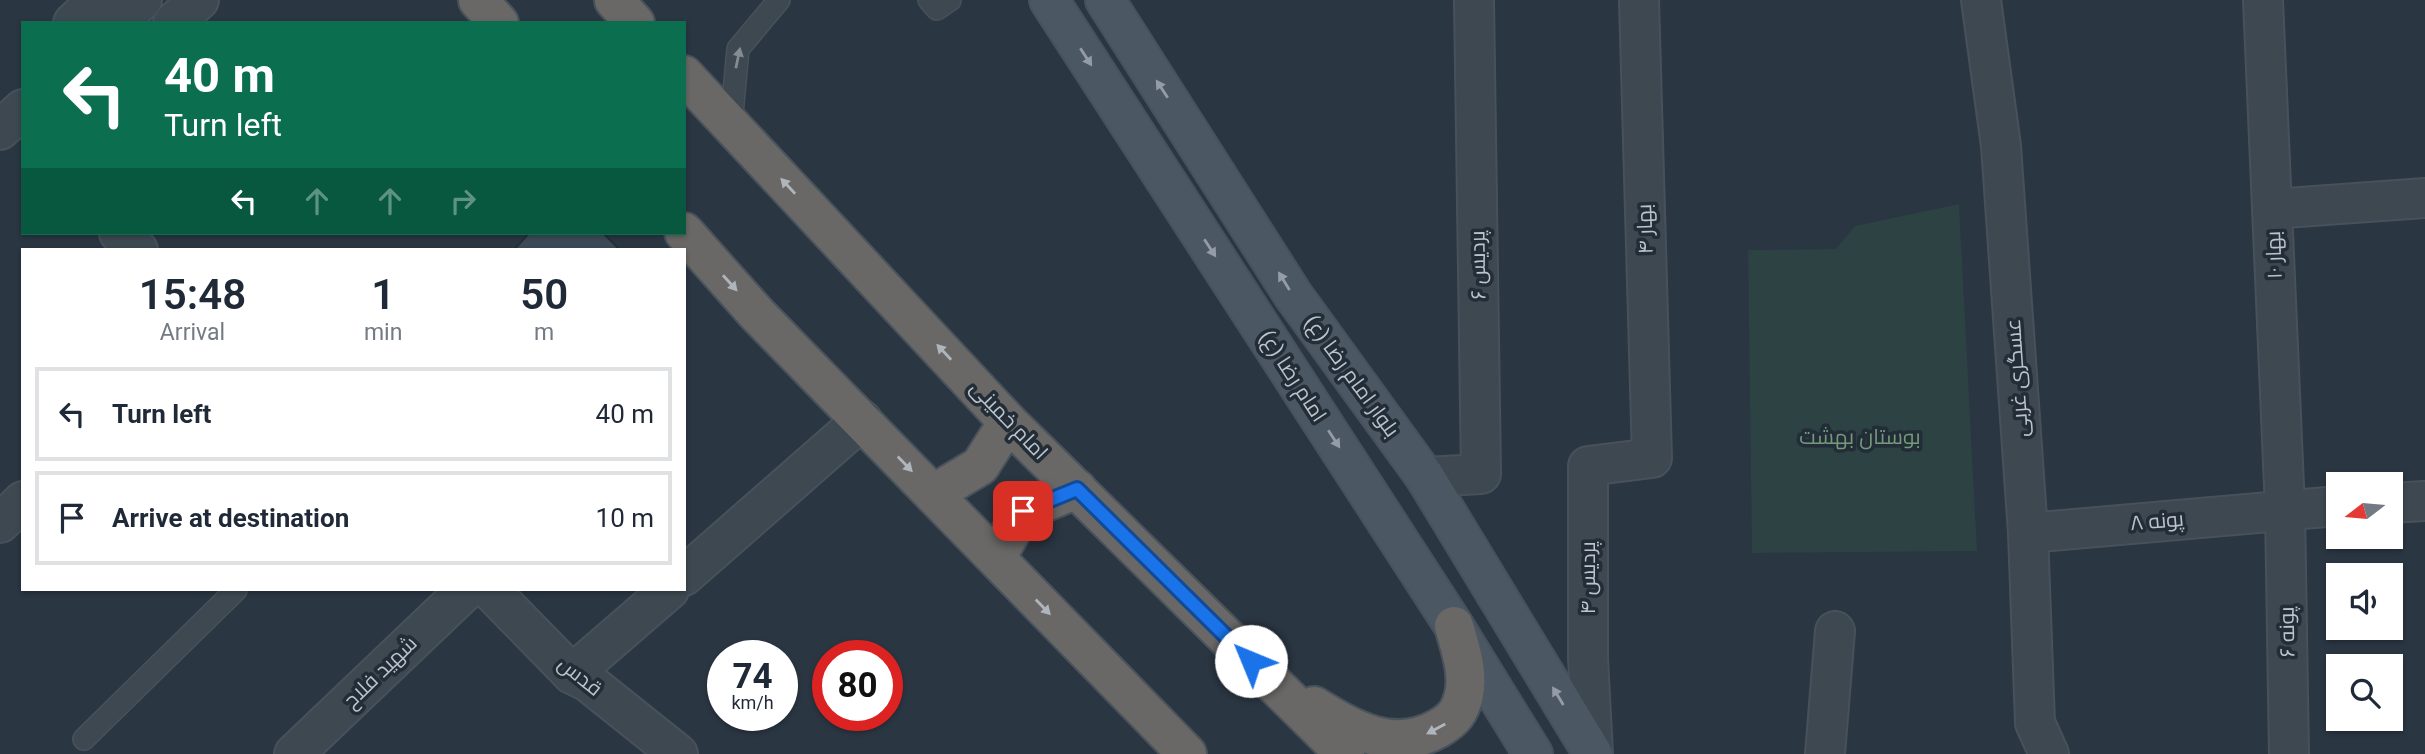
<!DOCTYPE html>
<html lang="en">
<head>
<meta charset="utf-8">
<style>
	:root { --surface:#fff; --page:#f6f6f7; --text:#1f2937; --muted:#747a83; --line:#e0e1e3 }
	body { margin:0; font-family:Roboto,Cairo,sans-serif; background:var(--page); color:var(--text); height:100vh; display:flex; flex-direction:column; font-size:26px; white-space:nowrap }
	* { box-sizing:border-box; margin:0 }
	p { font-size:23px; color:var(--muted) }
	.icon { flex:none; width:38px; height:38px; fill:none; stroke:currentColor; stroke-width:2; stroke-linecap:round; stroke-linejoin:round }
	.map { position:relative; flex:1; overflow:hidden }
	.details { position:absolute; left:21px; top:248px; width:665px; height:343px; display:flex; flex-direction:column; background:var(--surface); border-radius:0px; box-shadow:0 2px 5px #0004 }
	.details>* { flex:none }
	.guide { position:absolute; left:21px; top:21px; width:665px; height:214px; border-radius:0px; box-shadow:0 2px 5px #0004; background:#0b6e4f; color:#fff; overflow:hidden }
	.needle { width:46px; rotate:254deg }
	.tools { position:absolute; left:2326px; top:472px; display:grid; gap:14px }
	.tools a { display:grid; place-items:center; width:77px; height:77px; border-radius:0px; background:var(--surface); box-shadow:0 2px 5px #0004; font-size:35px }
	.speed { position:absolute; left:707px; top:640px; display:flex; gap:14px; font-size:35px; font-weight:700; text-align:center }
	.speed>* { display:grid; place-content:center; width:91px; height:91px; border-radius:50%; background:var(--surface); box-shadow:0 2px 5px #0004; line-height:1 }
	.speed small { font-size:18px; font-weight:400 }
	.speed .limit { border:10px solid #d22; background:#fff; color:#111 }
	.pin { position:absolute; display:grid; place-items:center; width:60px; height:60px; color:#fff; margin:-30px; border-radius:14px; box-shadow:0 4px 10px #0006 }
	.me { position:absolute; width:77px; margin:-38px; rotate:315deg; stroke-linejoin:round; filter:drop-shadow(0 0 5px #0008) }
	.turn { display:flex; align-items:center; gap:24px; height:147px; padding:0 28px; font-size:32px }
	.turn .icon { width:91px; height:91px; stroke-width:2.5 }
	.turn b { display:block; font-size:49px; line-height:60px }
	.lanes { display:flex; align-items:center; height:66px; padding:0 28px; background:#0003; justify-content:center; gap:35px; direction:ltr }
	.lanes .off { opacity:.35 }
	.eta { display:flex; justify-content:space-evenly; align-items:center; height:119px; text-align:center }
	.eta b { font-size:42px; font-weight:600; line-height:49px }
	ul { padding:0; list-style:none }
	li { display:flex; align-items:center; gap:21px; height:94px; margin:0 14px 10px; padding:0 14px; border:4px solid var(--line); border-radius:0px }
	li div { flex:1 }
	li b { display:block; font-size:26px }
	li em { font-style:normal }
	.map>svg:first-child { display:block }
	.green { fill:#2c4243 }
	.building { fill:#3c4b57; stroke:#252f39; stroke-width:2 }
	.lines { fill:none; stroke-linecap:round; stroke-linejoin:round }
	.service-casing { stroke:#48515b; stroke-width:24 }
	.minor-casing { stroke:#48515b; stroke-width:42 }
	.tertiary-casing { stroke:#48515b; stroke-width:42 }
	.secondary-casing { stroke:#48515b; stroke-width:42 }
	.trunk-casing { stroke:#49535c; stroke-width:42 }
	.service { stroke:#3e4851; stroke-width:21 }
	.minor { stroke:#3e4851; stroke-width:38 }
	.tertiary { stroke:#3e4851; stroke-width:38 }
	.secondary { stroke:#4c5764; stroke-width:38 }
	.trunk { stroke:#6a6866; stroke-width:38 }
	.oneway { fill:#949da7 }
	.oneway2 { fill:#838c94 }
	.oneway3 { fill:#afb5bc }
	.route-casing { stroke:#114b97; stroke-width:18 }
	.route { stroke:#1a73e8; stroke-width:12 }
	.labels { text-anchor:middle; stroke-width:7; stroke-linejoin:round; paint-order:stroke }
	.street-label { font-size:21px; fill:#bbc3cb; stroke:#232d37 }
	.park-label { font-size:21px; fill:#749a7a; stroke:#232d37 }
</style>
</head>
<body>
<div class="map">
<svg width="2425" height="754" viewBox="0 0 2425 754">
	<rect width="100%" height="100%" fill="#2a3642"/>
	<path class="green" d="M1959,204L1977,551L1752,553L1748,250L1836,249L1855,226Z"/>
	<path class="building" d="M529,233H603L620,250H514Z"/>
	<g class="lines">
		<g class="service-casing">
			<g id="service">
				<path d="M929,0L937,9L950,0"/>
				<path d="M731,125L738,49L779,0"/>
				<path d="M84,739L236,590"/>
			</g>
		</g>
		<g class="minor-casing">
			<g id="minor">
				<path d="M1981,0L2001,146L2028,533L2035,723L2049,754"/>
				<path d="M2263,0L2285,509L2289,754"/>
				<path d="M2272,209L2425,198"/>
				<path d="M1425,477L1481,474L1474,0"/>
				<path d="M2390,503L2425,501"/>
				<path d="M0,523L23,501"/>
				<path d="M2028,533L2338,506"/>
				<path d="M684,576L862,420"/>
				<path d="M572,674L669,590"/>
				<path d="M294,754L466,590"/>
				<path d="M1593,754L1588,658V466L1652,458L1639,0"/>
				<path d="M1825,754L1835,631"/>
			</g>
		</g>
		<g class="tertiary-casing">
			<g id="tertiary">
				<path d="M73,23L97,0"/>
				<path d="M117,23L142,0"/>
				<path d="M173,23L199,0"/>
				<path d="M0,130L23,109"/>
				<path d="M119,233L138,250"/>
				<path d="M490,590L572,674L588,682L678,754"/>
			</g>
		</g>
		<g class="secondary-casing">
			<g id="secondary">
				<path d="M1049,0L1454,626L1533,754"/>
				<path d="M1105,0L1293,295L1425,477L1593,754"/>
			</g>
		</g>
		<g class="trunk-casing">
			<g id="trunk">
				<path d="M478,0L499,23"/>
				<path d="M614,0L635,23"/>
				<path d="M684,75L1008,422L1345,754"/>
				<path d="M684,232L757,314L1187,754"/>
				<path d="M933,494L980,466L1008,422"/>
				<path d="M996,558L1023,511L1077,489"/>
				<path d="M1314,706C1353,730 1394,754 1439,728C1453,720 1460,712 1464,695C1469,672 1460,648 1454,626"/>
			</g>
		</g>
		<use href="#service" class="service"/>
		<use href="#minor" class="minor"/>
		<use href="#tertiary" class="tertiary"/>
		<use href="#secondary" class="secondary"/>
		<use href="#trunk" class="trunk"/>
	</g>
	<defs><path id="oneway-solid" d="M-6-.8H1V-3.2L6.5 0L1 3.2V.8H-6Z" transform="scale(1.75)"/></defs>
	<g class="oneway">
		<use href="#oneway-solid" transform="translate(1086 57) rotate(57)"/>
		<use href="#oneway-solid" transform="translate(1162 89) rotate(-123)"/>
		<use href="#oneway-solid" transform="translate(1210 248) rotate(57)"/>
		<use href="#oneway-solid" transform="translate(1284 281) rotate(-122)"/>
		<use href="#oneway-solid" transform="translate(1334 439) rotate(57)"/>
		<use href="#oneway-solid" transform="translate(1558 696) rotate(-121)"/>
	</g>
	<use class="oneway2" href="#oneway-solid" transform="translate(738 58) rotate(-78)"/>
	<g class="oneway3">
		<use href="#oneway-solid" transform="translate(788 186) rotate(-133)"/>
		<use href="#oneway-solid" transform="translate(730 283) rotate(48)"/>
		<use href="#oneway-solid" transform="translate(944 352) rotate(-133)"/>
		<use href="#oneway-solid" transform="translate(905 464) rotate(46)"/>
		<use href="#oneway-solid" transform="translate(1043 607) rotate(46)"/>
		<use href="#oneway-solid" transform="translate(1436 729) rotate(152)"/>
	</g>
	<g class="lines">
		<g class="route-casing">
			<path id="route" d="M1023,511L1077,489L1251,661"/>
		</g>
		<use href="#route" class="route"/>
	</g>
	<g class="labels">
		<g class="street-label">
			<text transform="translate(1645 229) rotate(-92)" y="7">بهار ۴</text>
			<text transform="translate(2274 255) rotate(-92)" y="7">بهار ۱۰</text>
			<text transform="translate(1478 265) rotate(-91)" y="7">پردیس ۶</text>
			<text transform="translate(1293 376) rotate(57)" y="7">امام رضا (ع)</text>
			<text transform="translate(1352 376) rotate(54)" y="7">بلوار امام رضا (ع)</text>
			<text transform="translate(2017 378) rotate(-94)" y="7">عسگری غربی</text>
			<text transform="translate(1009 420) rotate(46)" y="7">امام خمینی</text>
			<text transform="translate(2157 521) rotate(-5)" y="7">پونه ۸</text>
			<text transform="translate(1588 578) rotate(-90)" y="7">پردیس ۴</text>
			<text transform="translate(2287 632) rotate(-91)" y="7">پونه ۶</text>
			<text transform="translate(380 672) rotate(-44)" y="7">شهید فلاح</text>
			<text transform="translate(580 676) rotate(39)" y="7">قدس</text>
		</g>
		<g class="park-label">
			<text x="1860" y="444">بوستان بهشت</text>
		</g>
	</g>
</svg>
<div class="tools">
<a><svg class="needle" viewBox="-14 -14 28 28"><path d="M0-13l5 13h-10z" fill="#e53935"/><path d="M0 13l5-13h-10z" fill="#747a83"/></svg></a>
<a><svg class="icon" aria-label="sound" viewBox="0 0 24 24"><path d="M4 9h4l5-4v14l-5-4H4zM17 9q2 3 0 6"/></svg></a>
<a><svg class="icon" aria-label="search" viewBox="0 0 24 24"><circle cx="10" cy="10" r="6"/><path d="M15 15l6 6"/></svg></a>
</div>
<div class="speed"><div>74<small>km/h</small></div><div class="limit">80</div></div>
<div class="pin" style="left:1023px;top:511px;background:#d93025"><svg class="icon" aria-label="arrive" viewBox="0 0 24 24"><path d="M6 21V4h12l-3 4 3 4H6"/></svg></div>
<svg class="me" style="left:1251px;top:661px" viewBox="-20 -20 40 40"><circle r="19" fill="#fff"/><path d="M0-13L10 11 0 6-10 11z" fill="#1a73e8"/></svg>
<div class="guide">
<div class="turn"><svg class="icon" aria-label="left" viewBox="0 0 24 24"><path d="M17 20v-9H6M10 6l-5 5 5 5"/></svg><div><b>40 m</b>Turn left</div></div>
<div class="lanes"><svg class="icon" aria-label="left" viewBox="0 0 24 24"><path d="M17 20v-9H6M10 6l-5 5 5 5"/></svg><svg class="icon off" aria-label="ahead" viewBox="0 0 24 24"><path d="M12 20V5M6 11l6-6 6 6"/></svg><svg class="icon off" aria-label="ahead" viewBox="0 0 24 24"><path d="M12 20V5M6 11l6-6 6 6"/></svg><svg class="icon off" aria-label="right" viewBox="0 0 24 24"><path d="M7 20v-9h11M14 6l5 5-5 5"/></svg></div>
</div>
<section class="details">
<div class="eta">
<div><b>15:48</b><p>Arrival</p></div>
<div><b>1</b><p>min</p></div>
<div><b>50</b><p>m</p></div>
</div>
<ul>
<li><svg class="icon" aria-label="left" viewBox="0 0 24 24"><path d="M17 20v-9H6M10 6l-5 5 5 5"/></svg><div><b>Turn left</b></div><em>40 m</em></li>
<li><svg class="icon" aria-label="arrive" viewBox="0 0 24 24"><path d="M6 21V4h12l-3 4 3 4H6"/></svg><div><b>Arrive at destination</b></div><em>10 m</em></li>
</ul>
</section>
</div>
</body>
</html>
